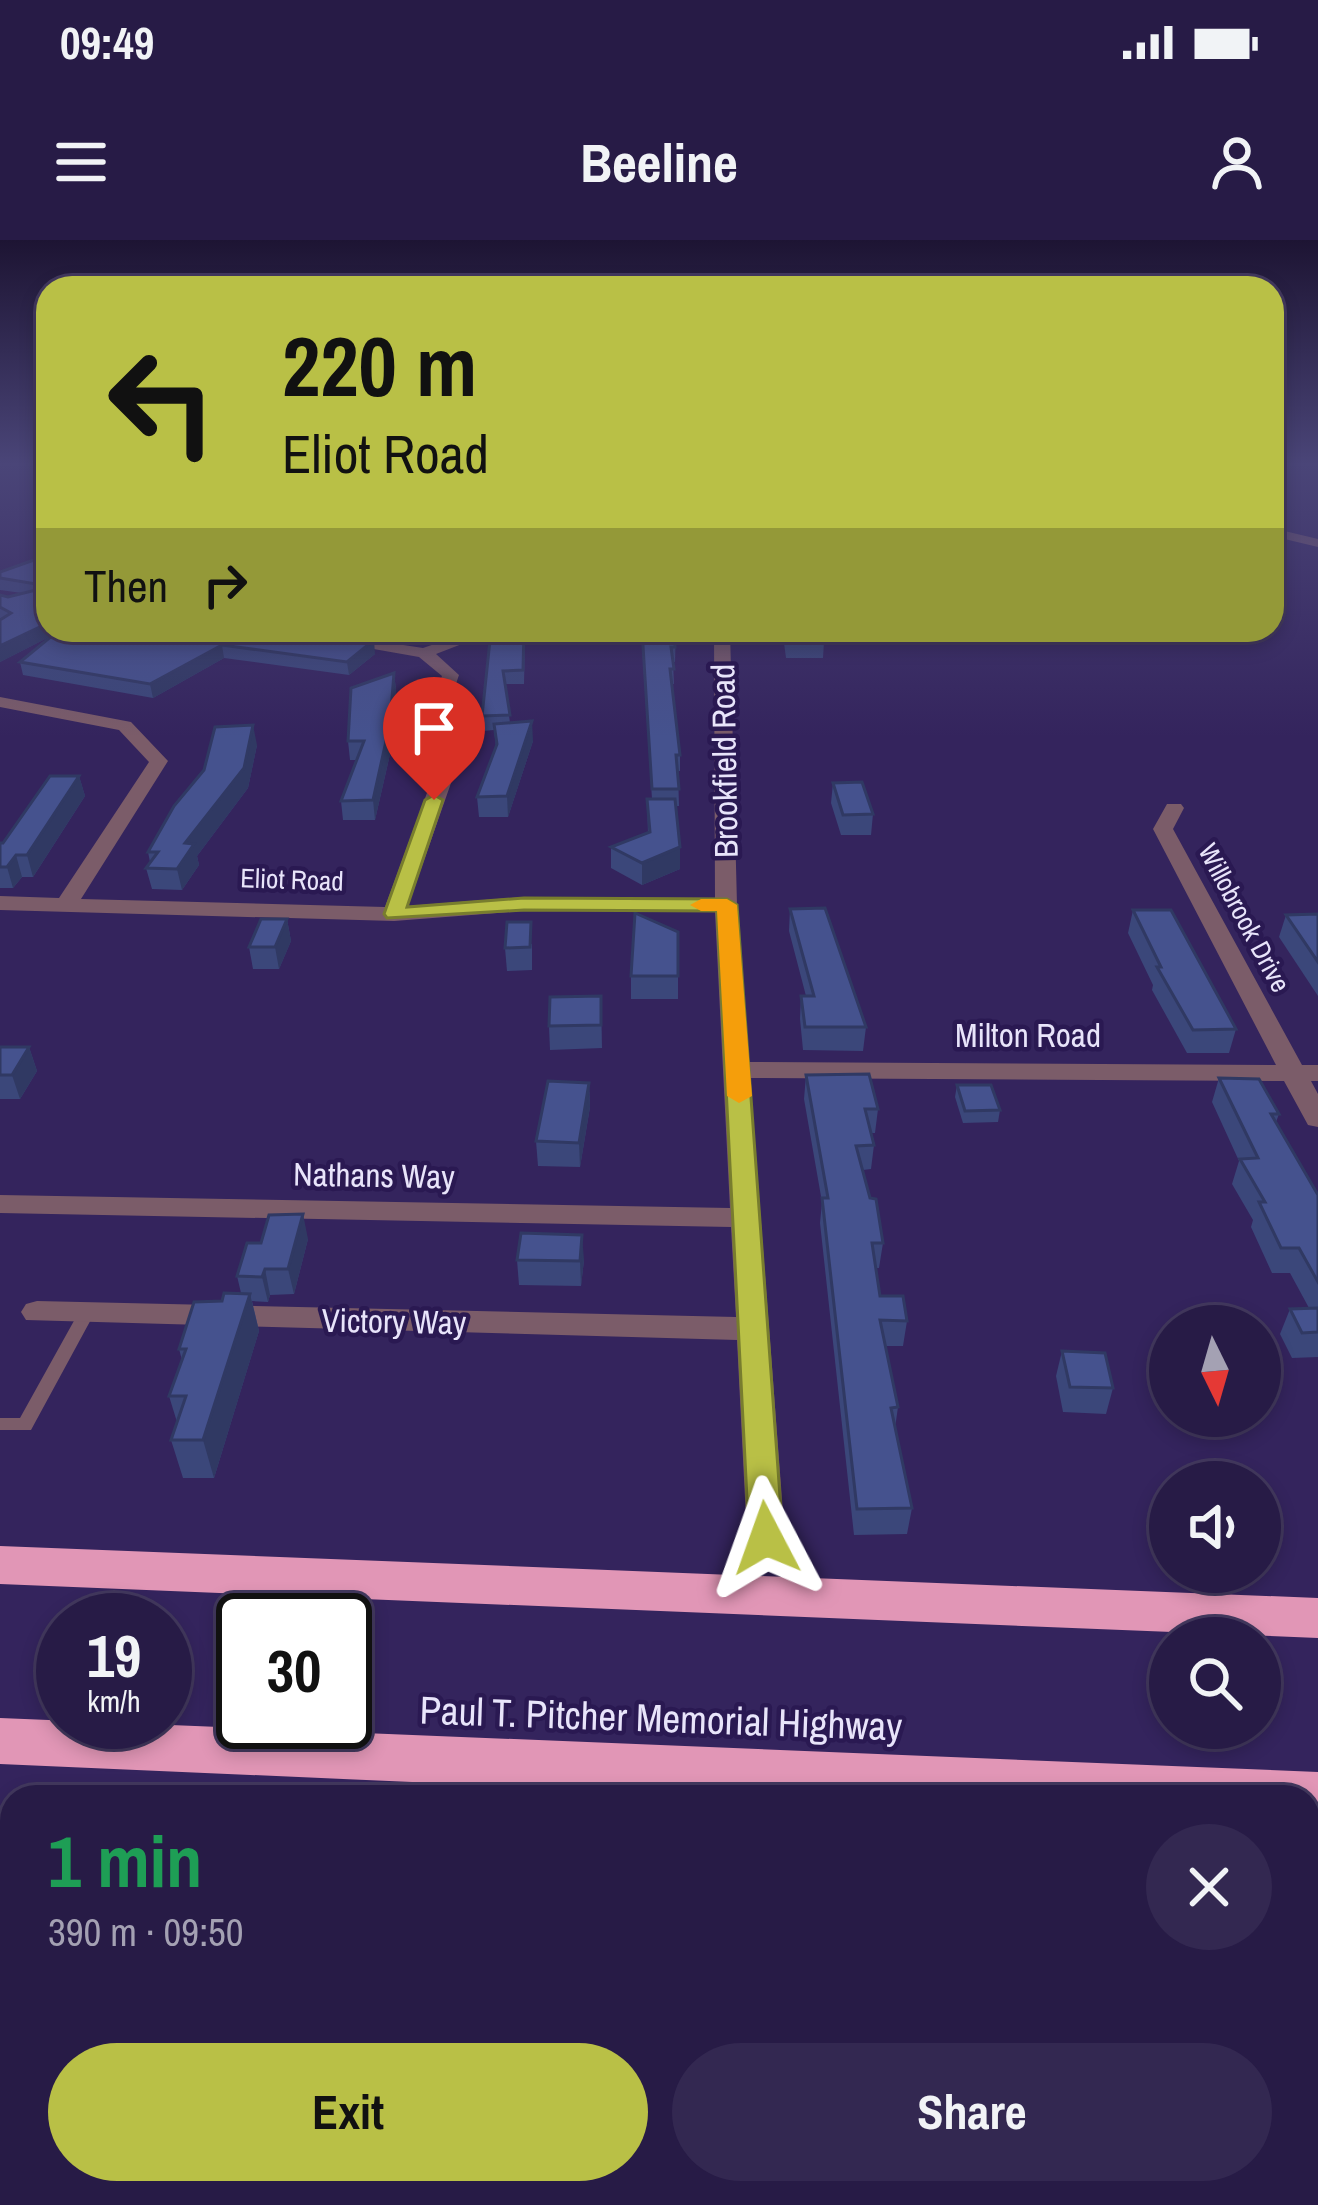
<!DOCTYPE html>
<html lang="en">
<head>
<meta charset="utf-8">
<style>
	:root { --surface:#271b46; --page:#332851; --text:#f1f3f6; --muted:#a4a1b3; --line:#43395f; --accent:#b9c046 }
	body { margin:0; font-family:"Archivo Narrow",sans-serif; background:var(--page); color:var(--text); height:100vh; display:flex; flex-direction:column; font-size:45px; white-space:nowrap }
	* { box-sizing:border-box; margin:0 }
	p { font-size:39px; color:var(--muted) }
	.icon { flex:none; width:66px; height:66px; fill:none; stroke:currentColor; stroke-width:2; stroke-linecap:round; stroke-linejoin:round }
	.map { position:relative; flex:1; overflow:hidden }
	.side { position:absolute; left:0px; top:1545px; width:1320px; height:420px; display:flex; flex-direction:column; background:var(--surface); border-radius:36px 36px 0 0; box-shadow:0 6px 18px #0003,0 0 0 3px var(--line) }
	.side>* { flex:none }
	.top-card { position:absolute; left:36px; top:36px; width:1248px; height:366px; border-radius:36px; box-shadow:0 6px 18px #0003,0 0 0 3px var(--line); background:#b9c046; color:#111; overflow:hidden }
	.needle { width:78px; rotate:175deg }
	.controls { position:absolute; left:1149px; top:1065px; display:grid; gap:24px }
	.controls a { display:grid; place-items:center; width:132px; height:132px; border-radius:50%; background:var(--surface); box-shadow:0 6px 18px #0003,0 0 0 3px var(--line); font-size:60px }
	.speed { position:absolute; left:36px; top:1353px; display:flex; gap:24px; font-size:60px; font-weight:700; text-align:center }
	.speed>* { display:grid; place-content:center; width:156px; height:156px; border-radius:50%; background:var(--surface); box-shadow:0 6px 18px #0003,0 0 0 3px var(--line); line-height:1 }
	.speed small { font-size:30px; font-weight:400 }
	.speed .limit { border:6px solid #111; border-radius:18px; background:#fff; color:#111 }
	.pin { position:absolute; display:grid; place-items:center; width:102px; height:102px; color:#fff; margin:-123px -51px; border-radius:50% 50% 50% 0; rotate:-45deg; box-shadow:0 0 12px #0007 }
	.pin .icon { rotate:45deg }
	.me { position:absolute; width:132px; margin:-66px; rotate:356deg; stroke-linejoin:round; filter:drop-shadow(0 0 9px #0008) }
	.turn { display:flex; align-items:center; gap:42px; height:252px; padding:0 48px; font-size:54px }
	.turn .icon { width:156px; height:156px; stroke-width:2.5 }
	.turn b { display:block; font-size:84px; line-height:102px }
	.then { display:flex; align-items:center; height:114px; padding:0 48px; background:#0003; gap:24px; font-size:45px }
	.round { display:grid; place-items:center; flex:none; width:126px; height:126px; border-radius:63px; background:var(--page) }
	.headline { display:flex; align-items:center; justify-content:space-between; height:204px; padding:0 48px }
	h1 { font-size:72px; font-weight:700; line-height:90px; color:#1e9e55 }
	.button { display:flex; gap:24px; margin-top:auto; padding:24px 48px }
	.button a { flex:1; height:138px; border-radius:72px; background:var(--accent); color:#111; font-size:48px; font-weight:700; line-height:138px; text-align:center }
	.button a+a { background:var(--page); color:var(--text) }
	.status { display:flex; justify-content:space-between; align-items:center; height:84px; padding:0 60px; background:var(--surface); direction:ltr }
	.status svg { height:33px; fill:currentColor }
	header { display:flex; justify-content:space-between; align-items:center; height:156px; padding:0 48px; background:var(--surface); font-size:54px; font-weight:700 }
	.map>svg:first-child { display:block }
	.lines { fill:none; stroke-linecap:round; stroke-linejoin:round }
	.service { fill:#7b5c69; fill-rule:evenodd }
	.minor { fill:#7b5c69; fill-rule:evenodd }
	.motorway { fill:#e196b6; fill-rule:evenodd }
	.wall { fill:#3b477a }
	.shaded-wall { fill:#303963 }
	.building { fill:#45528e; stroke:#303963; stroke-width:3 }
	.route { fill:#b9c046; stroke:#787d2e; stroke-width:3 }
	.slow { fill:#f59e0b }
	.labels { text-anchor:middle; stroke-width:9; stroke-linejoin:round; paint-order:stroke }
	.far-street-label { font-size:27px; fill:#e8e4fa; stroke:#2a1952 }
	.street-label { font-size:33px; fill:#e8e4fa; stroke:#2a1952 }
	.near-street-label { font-size:39px; fill:#e8e4fa; stroke:#2a1952 }
</style>
</head>
<body>
<div class="status"><b>09:49</b><svg viewBox="0 0 49 12"><path d="M0 12V9h3v3zM5 12V6h3v6zM10 12V3h3v9zM15 12V0h3v12zM26 1h20v11H26zM47 4h2v5h-2z"/></svg></div>
<header><svg class="icon" aria-label="menu" viewBox="0 0 24 24"><path d="M4 6h16M4 12h16M4 18h16"/></svg>Beeline<svg class="icon" aria-label="person" viewBox="0 0 24 24"><circle cx="12" cy="8" r="4"/><path d="M4 21q1-7 8-7t8 7"/></svg></header>
<div class="map">
<svg width="1318" height="1965" viewBox="0 0 1318 1965">
	<rect width="100%" height="100%" fill="#34245d"/>
	<g class="lines">
		<path class="service" d="M86,1068L92,1070L94,1074L31,1190H0V1178H20L80,1070Z"/>
		<g class="minor">
			<path d="M1272,288L1318,299V307L1272,296Z"/>
			<path d="M266,390H305L423,408L475,390H498L436,414L459,435L449,464L458,523L408,666L524,657L715,658L714,390H730L737,665L749,822L1276,825L1153,589L1167,564H1181L1184,568L1173,589L1302,825H1318V841H1311L1318,854V887L1308,885L1284,841L750,838L785,1298L779,1309L766,1313L753,1309L747,1298L737,1100L26,1080L21,1072L26,1064L37,1061L736,1077L731,987L0,973V955L730,968L715,672L524,671L394,681L0,670V656L59,658L149,522L119,490L0,467V457L131,482L168,521L81,659L385,667L438,523L431,464L442,436L419,417Z"/>
			<path d="M1308,1923L1318,1927V1965H1288L1283,1953H1308Z"/>
			<path d="M651,1953H705L701,1965H647Z"/>
		</g>
		<g class="motorway">
			<path d="M0,1306L1318,1358V1398L0,1344Z"/>
			<path d="M0,1478L1318,1532V1582L1308,1581V1557H754L0,1524Z"/>
		</g>
	</g>
	<g class="wall">
		<path d="M48,317V390L375,414L349,435L224,418L153,458L23,435L20,422L51,396L0,422V355L8,357L22,353L0,350V332Z"/>
		<path d="M335,390H418L409,396L393,399Z"/>
		<path d="M641,390H676L675,422H673L674,444H672L680,515V531H678L679,566H676L680,607V629L642,645L611,628V607L648,593L647,559H652Z"/>
		<path d="M775,390H821L824,402L823,418H786L784,403H776Z"/>
		<path d="M490,400L525,401L524,444H505L510,483L533,501L508,577H479L477,557L496,507L494,490L483,491L482,476Z"/>
		<path d="M394,433L396,450L393,501L375,580H343L341,561L357,520H350L348,501Z"/>
		<path d="M257,505L248,548L197,616L199,625L182,650L152,649L146,628L150,622L148,612Z"/>
		<path d="M79,536L85,556L33,637H22L13,648H0V603H3Z"/>
		<path d="M833,543L873,574L871,595H841L831,563Z"/>
		<path d="M790,669L866,787L863,811L803,810L800,779L801,756H806L789,691Z"/>
		<path d="M1133,670L1236,789L1229,813H1187L1152,750L1153,745L1128,693Z"/>
		<path d="M1318,674V756L1279,697L1286,675Z"/>
		<path d="M287,679L291,701L279,729H253L249,707Z"/>
		<path d="M678,692V759H631V736Z"/>
		<path d="M532,704V730L507,731L505,708Z"/>
		<path d="M601,756L602,808L550,810L549,786Z"/>
		<path d="M0,807H29L37,831L20,859H0Z"/>
		<path d="M806,835L878,869L875,893H871L874,905L871,929L863,930L883,1003L879,1028H876L880,1056L907,1081L903,1106H886L898,1167L895,1188L912,1268L907,1294L854,1295L820,983L822,962L804,859Z"/>
		<path d="M1219,838L1279,874L1276,882L1318,955V1117L1292,1118L1280,1094L1290,1069L1309,1068L1290,1033H1272L1251,987L1253,980L1232,944L1239,921L1212,862Z"/>
		<path d="M589,843L590,867L580,927L538,926L536,901Z"/>
		<path d="M957,845L1000,870L998,882L963,883L955,857Z"/>
		<path d="M308,999L294,1054L270,1055L268,1062L252,1061L259,1091L214,1238H183L171,1200L177,1182L169,1156L182,1120L179,1109L222,1061L241,1053L237,1036Z"/>
		<path d="M517,1020H584L581,1046L519,1045Z"/>
		<path d="M1062,1111L1113,1148L1106,1174L1063,1172L1056,1136Z"/>
		<path d="M1260,1250L1272,1287L1261,1312H1260Z"/>
		<path d="M1308,1724L1318,1726V1784L1308,1782Z"/>
		<path d="M837,1953H946L948,1965H839Z"/>
	</g>
	<g class="shaded-wall">
		<path d="M48,383V390L61,391L0,422V406Z"/>
		<path d="M392,390H418L409,396L393,399Z"/>
		<path d="M374,400L375,414L349,435L347,422Z"/>
		<path d="M222,405L224,418L153,458L150,444Z"/>
		<path d="M394,433L396,450L393,501L375,580L373,560Z"/>
		<path d="M532,481L533,501L508,577L507,556Z"/>
		<path d="M253,485L257,505L248,548L197,616L199,625L182,650L177,629L185,603Z"/>
		<path d="M79,536L85,556L33,637L27,615Z"/>
		<path d="M680,607V629L642,645V623Z"/>
		<path d="M16,615L22,637L13,648L7,627Z"/>
		<path d="M287,679L291,701L279,729L275,707Z"/>
		<path d="M29,807L37,831L20,859L12,835Z"/>
		<path d="M589,843L590,867L580,927L579,903Z"/>
		<path d="M303,974L308,999L294,1054L288,1029Z"/>
		<path d="M582,995L584,1020L581,1046L580,1021Z"/>
		<path d="M265,1029L270,1055L268,1062L262,1037Z"/>
		<path d="M250,1054L259,1091L214,1238L203,1200Z"/>
		<path d="M152,1953H155L159,1961L157,1965H145Z"/>
	</g>
	<g class="building">
		<path d="M48,317V346L0,338V332L31,321Z"/>
		<path d="M48,347V383L0,406V380L11,373L0,367V355L8,357Z"/>
		<path d="M59,390H314L374,400L347,422L222,405L150,444L20,422Z"/>
		<path d="M518,390H524L523,430L503,431L510,475L482,476L490,400Z"/>
		<path d="M642,390H675V407H671L674,429H670L680,515H676L679,549H652Z"/>
		<path d="M785,390H821L824,402H787Z"/>
		<path d="M394,433L390,483L373,560L341,561L364,501H348L351,448Z"/>
		<path d="M532,481L507,556L477,557L497,504L494,484Z"/>
		<path d="M253,485L244,528L185,603L194,604L177,629L146,628L158,612H148L174,566L204,530L215,487Z"/>
		<path d="M50,536H79L27,615H16L7,627H0V603H3Z"/>
		<path d="M862,542L873,574L843,575L833,543Z"/>
		<path d="M647,559H675L680,607L642,623L611,607L650,592Z"/>
		<path d="M825,668L866,787H805L801,756H814L790,669Z"/>
		<path d="M1133,670H1171L1236,789L1193,790L1157,727H1161Z"/>
		<path d="M635,673L678,692V736H631Z"/>
		<path d="M1318,674V722L1286,675Z"/>
		<path d="M261,679H287L275,707H249Z"/>
		<path d="M507,682H531L530,707L505,708Z"/>
		<path d="M601,756V785L549,786L550,757Z"/>
		<path d="M0,807H29L12,835H0Z"/>
		<path d="M869,834L878,869H865L874,905L856,906L870,958L876,959L883,1003H872L880,1056H903L907,1081L880,1080L898,1167L891,1168L912,1268L857,1269L822,958H828L806,835Z"/>
		<path d="M1219,838L1259,839L1279,874H1271L1318,955V1042L1299,1008H1281L1259,962H1265L1240,919L1258,918Z"/>
		<path d="M548,841L589,843L579,903L536,901Z"/>
		<path d="M957,845H991L1000,870L965,871Z"/>
		<path d="M303,974L288,1029H265L262,1037L237,1036L247,1003H261L269,975Z"/>
		<path d="M521,993L582,995L580,1021L517,1020Z"/>
		<path d="M224,1053L250,1054L203,1200H171L186,1156H169L186,1109H179L194,1062L222,1061Z"/>
		<path d="M1318,1068V1092L1302,1093L1290,1069Z"/>
		<path d="M1062,1111L1105,1113L1113,1148L1070,1147Z"/>
		<path d="M1260,1250L1272,1287L1260,1286Z"/>
		<path d="M1308,1724L1318,1726V1771L1308,1769Z"/>
		<path d="M83,1953H152L145,1965H76Z"/>
		<path d="M845,1953H946L948,1965H847Z"/>
	</g>
	<linearGradient id="sky" x2="0" y2="1"><stop stop-color="#1d1433"/><stop offset="0.45" stop-color="#4a4578"/><stop offset="1" stop-color="#4a4578" stop-opacity="0"/></linearGradient>
	<rect width="1318" height="497" fill="url(#sky)"/>
	<path class="route" d="M434,555L443,560L407,667L524,658L727,659L737,665L783,1298L778,1308L766,1312L754,1308L749,1298L717,671L524,670L387,678L384,674L425,560Z"/>
	<path class="slow" d="M727,659L737,665L752,856L739,863L727,856L717,671H701L690,665L701,659Z"/>
	<g class="labels">
		<g class="far-street-label">
			<text transform="translate(292 640) rotate(2)" y="9">Eliot Road</text>
			<text transform="translate(1244 678) rotate(62)" y="9">Willobrook Drive</text>
		</g>
		<g class="street-label">
			<text transform="translate(724 521) rotate(-91)" y="12">Brookfield Road</text>
			<text x="1028" y="807">Milton Road</text>
			<text transform="translate(374 935) rotate(1)" y="12">Nathans Way</text>
			<text transform="translate(394 1081) rotate(1)" y="12">Victory Way</text>
		</g>
		<g class="near-street-label">
			<text transform="translate(661 1478) rotate(2)" y="14">Paul T. Pitcher Memorial Highway</text>
		</g>
	</g>
</svg>
<div class="controls">
<a><svg class="needle" viewBox="-14 -14 28 28"><path d="M0-13l5 13h-10z" fill="#e53935"/><path d="M0 13l5-13h-10z" fill="#a4a1b3"/></svg></a>
<a><svg class="icon" aria-label="sound" viewBox="0 0 24 24"><path d="M4 9h4l5-4v14l-5-4H4zM17 9q2 3 0 6"/></svg></a>
<a><svg class="icon" aria-label="search" viewBox="0 0 24 24"><circle cx="10" cy="10" r="6"/><path d="M15 15l6 6"/></svg></a>
</div>
<div class="speed"><div>19<small>km/h</small></div><div class="limit">30</div></div>
<div class="pin" style="left:434px;top:560px;background:#d93025"><svg class="icon" aria-label="arrive" viewBox="0 0 24 24"><path d="M6 21V4h12l-3 4 3 4H6"/></svg></div>
<svg class="me" style="left:766px;top:1298px" viewBox="-20 -20 40 40"><path d="M0-17L14 15 0 8-14 15z" fill="#b9c046" stroke="#fff" stroke-width="4"/></svg>
<div class="top-card">
<div class="turn"><svg class="icon" aria-label="left" viewBox="0 0 24 24"><path d="M17 20v-9H6M10 6l-5 5 5 5"/></svg><div><b>220 m</b>Eliot Road</div></div>
<div class="then">Then<svg class="icon" aria-label="right" viewBox="0 0 24 24"><path d="M7 20v-9h11M14 6l5 5-5 5"/></svg></div>
</div>
<section class="side">
<div class="headline"><div><h1>1 min</h1><p>390 m · 09:50</p></div><a class="round"><svg class="icon" aria-label="close" viewBox="0 0 24 24"><path d="M6 6l12 12M18 6L6 18"/></svg></a></div>
<div class="button"><a>Exit</a><a>Share</a></div>
</section>
</div>
</body>
</html>
